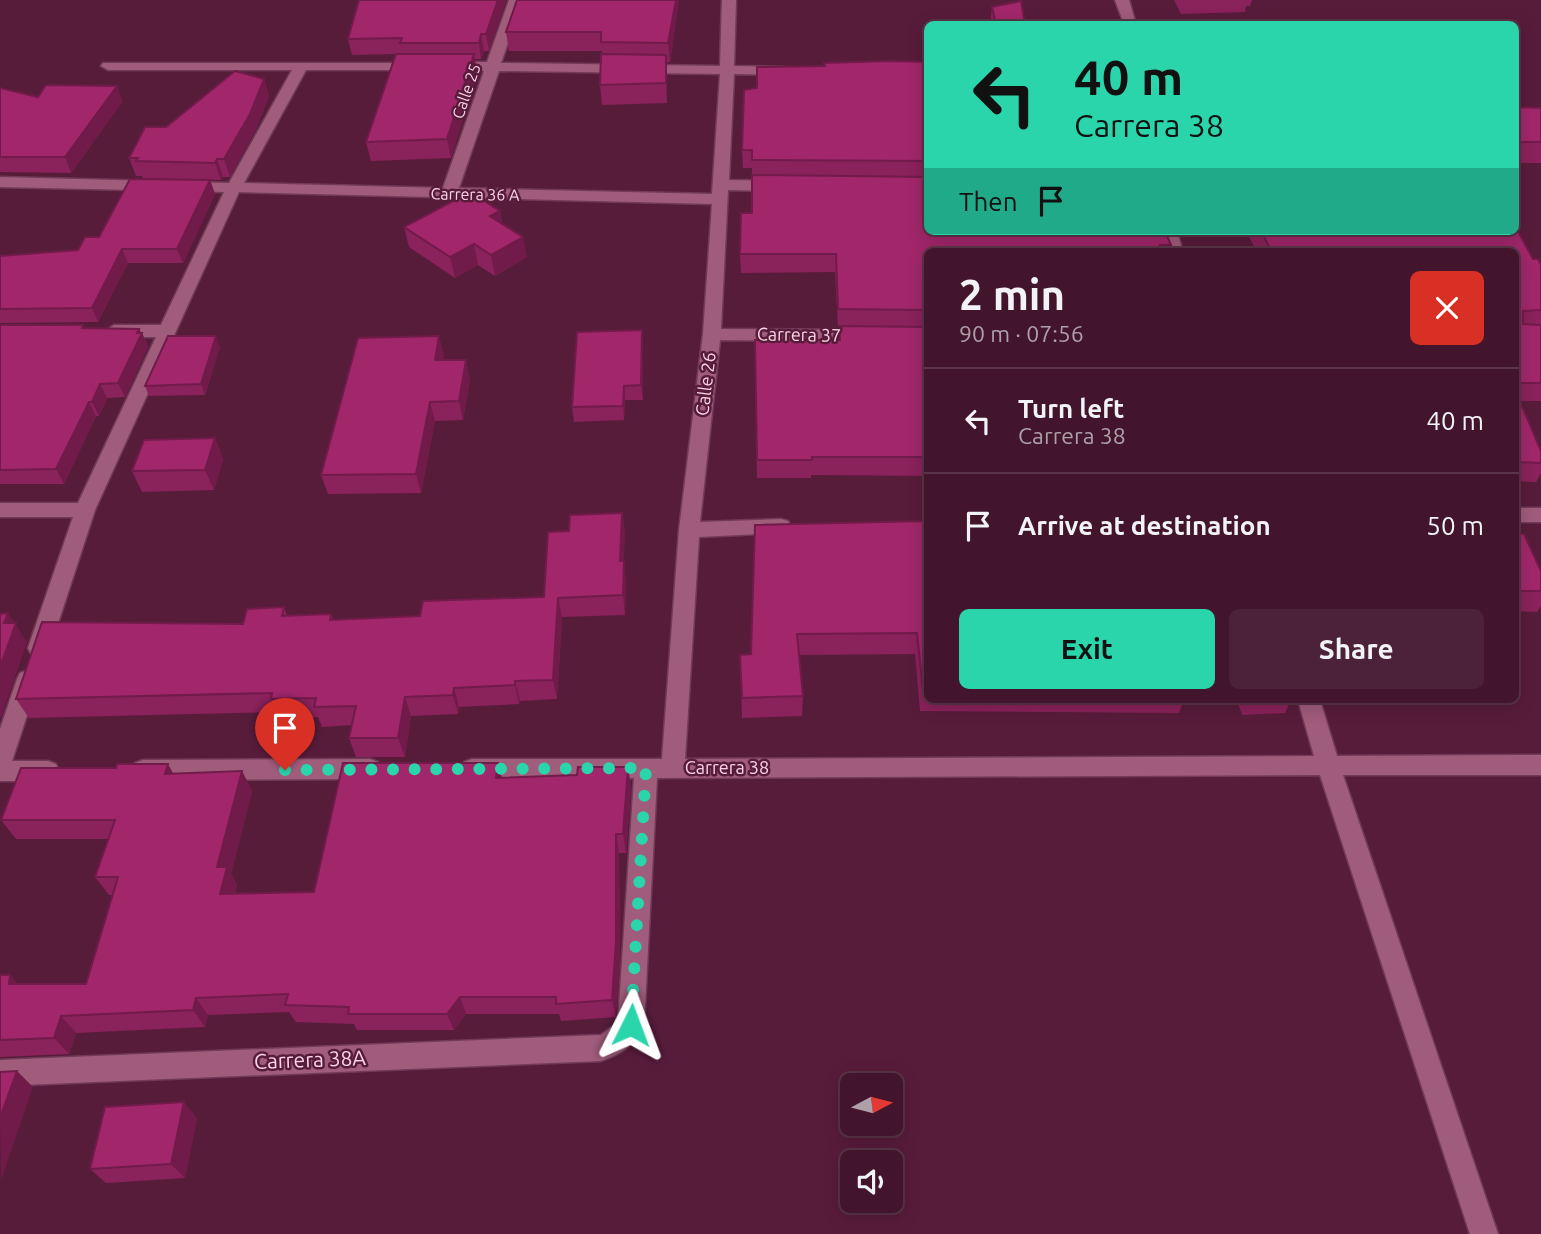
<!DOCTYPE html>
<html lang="en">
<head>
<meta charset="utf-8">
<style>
	:root { --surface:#42152c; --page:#4c2238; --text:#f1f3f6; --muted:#ae9fa9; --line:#5a3448; --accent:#2ad5ac }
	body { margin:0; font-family:Ubuntu,sans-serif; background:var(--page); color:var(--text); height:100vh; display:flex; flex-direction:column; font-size:26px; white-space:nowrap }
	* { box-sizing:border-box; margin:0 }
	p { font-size:23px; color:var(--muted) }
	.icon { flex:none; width:38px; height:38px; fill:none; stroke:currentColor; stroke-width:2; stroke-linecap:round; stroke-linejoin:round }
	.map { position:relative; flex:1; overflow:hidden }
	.details { position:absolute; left:924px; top:248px; width:595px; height:455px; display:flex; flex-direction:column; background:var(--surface); border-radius:10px; box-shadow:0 4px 18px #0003,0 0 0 2px var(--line) }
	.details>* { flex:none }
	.top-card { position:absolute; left:924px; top:21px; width:595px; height:214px; border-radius:10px; box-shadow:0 4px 18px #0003,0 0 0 2px var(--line); background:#2ad5ac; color:#111; overflow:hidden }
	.needle { width:46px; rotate:83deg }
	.buttons { position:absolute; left:840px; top:1073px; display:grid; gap:14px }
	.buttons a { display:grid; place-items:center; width:63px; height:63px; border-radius:10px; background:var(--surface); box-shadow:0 4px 18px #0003,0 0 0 2px var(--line); font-size:35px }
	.pin { position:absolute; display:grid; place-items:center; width:60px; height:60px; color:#fff; margin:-72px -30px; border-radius:50% 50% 50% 0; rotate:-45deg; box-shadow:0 0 7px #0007 }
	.pin .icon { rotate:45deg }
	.me { position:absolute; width:77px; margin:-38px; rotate:3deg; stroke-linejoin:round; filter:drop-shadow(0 0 5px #0008) }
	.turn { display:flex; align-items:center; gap:24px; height:147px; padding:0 35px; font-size:32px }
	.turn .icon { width:91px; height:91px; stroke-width:2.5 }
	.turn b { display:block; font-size:49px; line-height:60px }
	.then { display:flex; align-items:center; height:66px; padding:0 35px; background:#0003; gap:14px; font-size:26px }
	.round { display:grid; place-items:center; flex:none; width:74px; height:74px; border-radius:10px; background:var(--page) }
	.summary { display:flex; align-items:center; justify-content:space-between; height:119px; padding:0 35px }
	h1 { font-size:42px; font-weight:700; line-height:52px }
	.button { display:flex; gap:14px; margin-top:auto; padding:14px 35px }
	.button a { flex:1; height:80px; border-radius:10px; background:var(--accent); color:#111; font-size:28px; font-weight:700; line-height:80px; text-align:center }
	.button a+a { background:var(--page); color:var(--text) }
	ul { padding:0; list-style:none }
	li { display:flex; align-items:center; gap:21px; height:105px; padding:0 35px; border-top:2px solid var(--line) }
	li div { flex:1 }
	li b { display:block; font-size:26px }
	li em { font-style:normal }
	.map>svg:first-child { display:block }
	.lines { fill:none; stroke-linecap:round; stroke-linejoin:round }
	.street-casing { stroke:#713b58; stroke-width:3 }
	.street { fill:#a05c7b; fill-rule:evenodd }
	.wall { fill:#8a225b }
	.shaded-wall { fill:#711b4a }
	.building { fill:#a1276a; stroke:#711b4a; stroke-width:2 }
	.route { stroke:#2ad5ac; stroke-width:12; stroke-dasharray:0 21.6 }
	.labels { text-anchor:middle; stroke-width:5; stroke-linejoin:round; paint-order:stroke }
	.far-street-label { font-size:16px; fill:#fbd4e4; stroke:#581c3b }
	.street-label { font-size:18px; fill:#fbd4e4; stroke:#581c3b }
	.near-street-label { font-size:21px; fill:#fbd4e4; stroke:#581c3b }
</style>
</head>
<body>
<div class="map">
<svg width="1541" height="1234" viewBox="0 0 1541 1234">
	<rect width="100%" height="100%" fill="#581c3b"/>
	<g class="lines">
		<g class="street-casing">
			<g id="street">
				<path d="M509,0H523L501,63L720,66L722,0H736L734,66L785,67L792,71L785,75L734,74L729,180L781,181L789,186L781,191L728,190L721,329L868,330L877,336L868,342L720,340L700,522L781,519L788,521L791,526L788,531L781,533L699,537L685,759L1314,756L1298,700H1320L1337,756L1541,755V775H1343L1498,1234H1470L1320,775L657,778L644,1025C635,1045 622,1054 601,1061L0,1086V1060L601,1035L618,1022L634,778L472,779L464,776L461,769L464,762L472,759H662L679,530L703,334L712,204L239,192L95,510L50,648L47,654L39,656L31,654L28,648L73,517H0V503H78L156,337H114L105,331L114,325H161L224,192L0,187V177L229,183L292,70H108L101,66L103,63H423L425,66L418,70H306L244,183L443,188L484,71L450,70L443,66L450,62H487ZM499,71L720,74L712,194L459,188Z"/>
				<path d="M1115,0H1129L1136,24H1124Z"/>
				<path d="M1161,231H1177L1183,252H1167Z"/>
				<rect x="1516" y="508" width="25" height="14"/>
				<path d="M28,670L36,673L39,679L12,761H48L56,764L59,771L56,778L48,781H0V729L17,679L20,673Z"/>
				<path d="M370,759L378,762L381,769L378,776L370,779L143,780L135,777L132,770L135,763L143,760Z"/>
			</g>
		</g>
		<use href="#street" class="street"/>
	</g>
	<g class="wall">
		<path d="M359,0H506L489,51H484L481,59H475L477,73L451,158L371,161L366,142L395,54L352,55L348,39Z"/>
		<path d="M517,0H679L670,62H667V103L602,105L600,85L602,51H509L506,32Z"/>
		<path d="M1174,0H1252L1250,6H1246L1245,12L1181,14Z"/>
		<path d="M992,7L1025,24H990Z"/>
		<path d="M928,62V231L1171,245L1169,252H928V476L811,475V478H757L755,340H838L839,328L838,327L835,272L741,273L740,254L752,213V168H743L742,150L757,88V67L824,66Z"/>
		<path d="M264,79L269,96L255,131L230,177H223L221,180L143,178L142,176H136L129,158L166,127Z"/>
		<path d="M117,86L122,102L71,173L0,172V88L38,97Z"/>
		<path d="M1516,107L1541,108V163H1516Z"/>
		<path d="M210,180L215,194L183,263H128L98,322L0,323V256L78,250L99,237Z"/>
		<path d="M500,211L502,223L527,257L495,276L478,265L455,278L409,247L404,227Z"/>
		<path d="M1246,231H1516L1533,259L1541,265V401H1519L1541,451V473L1536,482L1516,481V252H1257Z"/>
		<path d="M0,325L85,328L142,333L148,347L125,397L107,398L99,416H96L64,484H0Z"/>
		<path d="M643,345V400H625L624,420L574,422L572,407Z"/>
		<path d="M220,347L205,395L149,396L145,386Z"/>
		<path d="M444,355L443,360L470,379L463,420L435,421L421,493L328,494L321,475Z"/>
		<path d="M215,438L223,459L214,490L142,492L132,471Z"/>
		<path d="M622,513L625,533L623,561L626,581L625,615L562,617L557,699L520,701L519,704L459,707L458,714L411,716L405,757H356L349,738L352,725L322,727L318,717L279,719L276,712L29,718L16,699L243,624L284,607L287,615L331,614L333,620L420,616L544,597L569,531Z"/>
		<path d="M928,521V700H1184L1179,713L920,711L915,654L799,655L803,696L802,716L742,718L740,655L751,654Z"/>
		<path d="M1516,534L1541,571V606L1537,612L1516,611Z"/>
		<path d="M1237,700H1291L1285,713L1242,715Z"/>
		<path d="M498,763L502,778L631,787L626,853H619L620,959L616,1017L561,1021L559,1014H466L454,1030H357L354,1024L296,1022L289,1012L208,1015L205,1027L76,1033L69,1054L0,1057V975L19,984H86L112,895H109L95,877L108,839H16L1,820L173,774L242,771L252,791L231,874L237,885L235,893L314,892Z"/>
		<path d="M197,1118L185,1178L106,1183L90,1169Z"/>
	</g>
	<g class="shaded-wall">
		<path d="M498,0H506L489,51L486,34Z"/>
		<path d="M676,0H679V2L670,62L668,43Z"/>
		<path d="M481,34L484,51L481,59L479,43Z"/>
		<path d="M474,54L477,73L451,158L447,139Z"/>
		<path d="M666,55L667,75V103L666,83Z"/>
		<path d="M264,79L269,96L255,131L230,177L224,159Z"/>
		<path d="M117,86L122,102L71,173L65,157Z"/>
		<path d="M217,159L223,177L221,180L215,163Z"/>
		<path d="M210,180L215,194L183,263L177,249Z"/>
		<path d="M500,211L503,232L490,216Z"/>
		<path d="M523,237L527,257L495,276L491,255Z"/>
		<path d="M474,244L478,265L455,278L450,257Z"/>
		<path d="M122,249L128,263L98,322L92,308Z"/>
		<path d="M139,329L142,334V333L148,347L125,397L118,383Z"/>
		<path d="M642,330L643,345V400L641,385Z"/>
		<path d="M216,336L220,347L205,395L201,384Z"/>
		<path d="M439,336L444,355L439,380L435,360Z"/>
		<path d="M466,360L470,379L463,420L459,401Z"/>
		<path d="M100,384L107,398L99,416L92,402Z"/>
		<path d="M624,386L625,400L624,420L623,406Z"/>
		<path d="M89,402L96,416L64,484L56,469Z"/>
		<path d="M430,402L435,421L421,493L416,474Z"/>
		<path d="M215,438L223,459L214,490L205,470Z"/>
		<path d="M622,513L625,533L623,581L620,561Z"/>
		<path d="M624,561L626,581L625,615L623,595Z"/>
		<path d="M558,598L562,617L557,699L553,680Z"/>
		<path d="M8,613L27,642L1,718L0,717V667L4,623Z"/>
		<path d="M515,681L520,701L519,704L515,685Z"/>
		<path d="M454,688L459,707L458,714L453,695Z"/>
		<path d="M405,697L411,716L405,757L398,738Z"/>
		<path d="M498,763L503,783L496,778Z"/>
		<path d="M168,764L179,784L165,774Z"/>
		<path d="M628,767L631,787L626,853L623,834Z"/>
		<path d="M242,771L252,791L231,874L237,885L231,912L220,894L217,867Z"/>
		<path d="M616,834L619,853L620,959L616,1017L612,1000Z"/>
		<path d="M10,975L26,992L9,984Z"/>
		<path d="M460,997L466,1014L454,1030L447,1014Z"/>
		<path d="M196,998L208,1015L205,1027L193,1010Z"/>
		<path d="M61,1016L76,1033L69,1054L54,1038Z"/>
		<path d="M17,1071L33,1087L1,1180L0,1118Z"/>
		<path d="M184,1102L197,1118L185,1178L171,1164Z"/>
	</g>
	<g class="building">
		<path d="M359,0H498L486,34H481L479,43H400L402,38L348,39Z"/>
		<path d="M517,0H676L668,43L601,42V32H506Z"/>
		<path d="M1021,1L1025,24H996L992,7Z"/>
		<path d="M396,54H474L447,139L366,142Z"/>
		<path d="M601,54L666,55V83L600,85Z"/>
		<path d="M890,61L928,62V161L752,160V150H742L744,90L757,88V67L825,66L824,63Z"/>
		<path d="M235,71L264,79L250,114L224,159H217L215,163L136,161L138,158H129L145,127H166Z"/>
		<path d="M46,85L117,86L65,157H0V88L38,97Z"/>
		<path d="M1516,107L1541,108V142H1516Z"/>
		<path d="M752,175L928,177V231H1165L1171,245H1160L1163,252H928V310L838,309L836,254H740L741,213H752Z"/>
		<path d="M130,179L210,180L177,249H122L92,308L0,309V256L78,250L85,237H99Z"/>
		<path d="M470,192L500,211L490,216L523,237L491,255L474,244L450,257L404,227Z"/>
		<path d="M1516,228L1533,259H1538L1541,265V310L1523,311V324L1541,325V383H1516V252H1272L1261,231H1516Z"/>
		<path d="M0,325H83L82,328L139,329L137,333H142L118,383L100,384L92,402H89L56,469L0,470Z"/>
		<path d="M839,326L928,327V457H812V460H757L755,340H840Z"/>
		<path d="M642,330L641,385L624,386L623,406L572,407L577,332Z"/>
		<path d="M168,336H216L201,384L145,386Z"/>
		<path d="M439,336L435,360H466L459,401L430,402L416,474L321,475L358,338Z"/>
		<path d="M1516,392L1541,451V463L1516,462Z"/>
		<path d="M215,438L205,470L132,471L144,440Z"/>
		<path d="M622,513L620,561H624L623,595L558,598L553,680L515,681V685L454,688L453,695L405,697L398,738H349L356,706L314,707L316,698L271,699L272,693L16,699L42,622L243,624L247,609L284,607L282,616L331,614L330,620L420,616L423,601L544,597L548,532L569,531L570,515Z"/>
		<path d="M928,521V690H923L917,633L797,634L803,696L742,698L740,655L751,654L755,525Z"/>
		<path d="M1516,534H1524L1541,571V591H1516Z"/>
		<path d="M8,613L4,623H16L0,667V614Z"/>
		<path d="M343,763H498L496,778L577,775L578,767H628L623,834H616V941L612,1000L556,1004V997H460L447,1014H348L349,1007L285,1005L288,994L196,998L193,1010L61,1016L54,1038L0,1040V975H10L9,984H86L118,877H95L115,820H1L21,768H116L117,764H168L165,774L242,771L217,867H227L220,894L314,892Z"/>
		<path d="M17,1071L0,1118V1072Z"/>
		<path d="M184,1102L171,1164L90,1169L105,1107Z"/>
	</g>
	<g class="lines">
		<path class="route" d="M285,770L646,768L631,1025"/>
	</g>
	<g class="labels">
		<g class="far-street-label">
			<text transform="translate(466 91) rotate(-71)" y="6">Calle 25</text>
			<text transform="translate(475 194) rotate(1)" y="6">Carrera 36 A</text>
		</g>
		<g class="street-label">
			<text transform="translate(799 335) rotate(1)" y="6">Carrera 37</text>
			<text transform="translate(706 384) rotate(-83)" y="6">Calle 26</text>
			<text x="727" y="774">Carrera 38</text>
		</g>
		<g class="near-street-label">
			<text transform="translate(310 1060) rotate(-2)" y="7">Carrera 38A</text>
		</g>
	</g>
</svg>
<div class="buttons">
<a><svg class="needle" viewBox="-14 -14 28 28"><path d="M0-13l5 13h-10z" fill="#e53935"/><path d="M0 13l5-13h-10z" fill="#ae9fa9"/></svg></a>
<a><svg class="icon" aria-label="sound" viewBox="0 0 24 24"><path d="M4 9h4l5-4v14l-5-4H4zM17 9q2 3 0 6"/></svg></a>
</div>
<div class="pin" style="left:285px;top:770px;background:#d93025"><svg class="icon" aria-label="arrive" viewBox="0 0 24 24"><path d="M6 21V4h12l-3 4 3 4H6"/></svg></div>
<svg class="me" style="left:631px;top:1025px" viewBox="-20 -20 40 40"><path d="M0-17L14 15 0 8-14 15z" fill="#2ad5ac" stroke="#fff" stroke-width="4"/></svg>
<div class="top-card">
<div class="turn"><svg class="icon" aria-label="left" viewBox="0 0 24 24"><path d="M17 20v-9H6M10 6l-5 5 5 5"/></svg><div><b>40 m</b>Carrera 38</div></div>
<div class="then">Then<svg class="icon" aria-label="arrive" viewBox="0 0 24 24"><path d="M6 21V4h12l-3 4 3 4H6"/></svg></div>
</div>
<section class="details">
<div class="summary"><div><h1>2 min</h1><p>90 m · 07:56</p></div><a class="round" style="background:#d93025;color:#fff"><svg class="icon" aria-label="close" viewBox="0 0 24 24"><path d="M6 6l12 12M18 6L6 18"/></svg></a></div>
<ul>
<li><svg class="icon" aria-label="left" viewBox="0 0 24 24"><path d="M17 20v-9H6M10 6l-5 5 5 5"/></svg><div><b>Turn left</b><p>Carrera 38</p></div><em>40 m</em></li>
<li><svg class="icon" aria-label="arrive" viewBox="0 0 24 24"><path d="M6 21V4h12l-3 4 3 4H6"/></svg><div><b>Arrive at destination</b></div><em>50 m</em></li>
</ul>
<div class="button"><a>Exit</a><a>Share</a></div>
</section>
</div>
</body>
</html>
